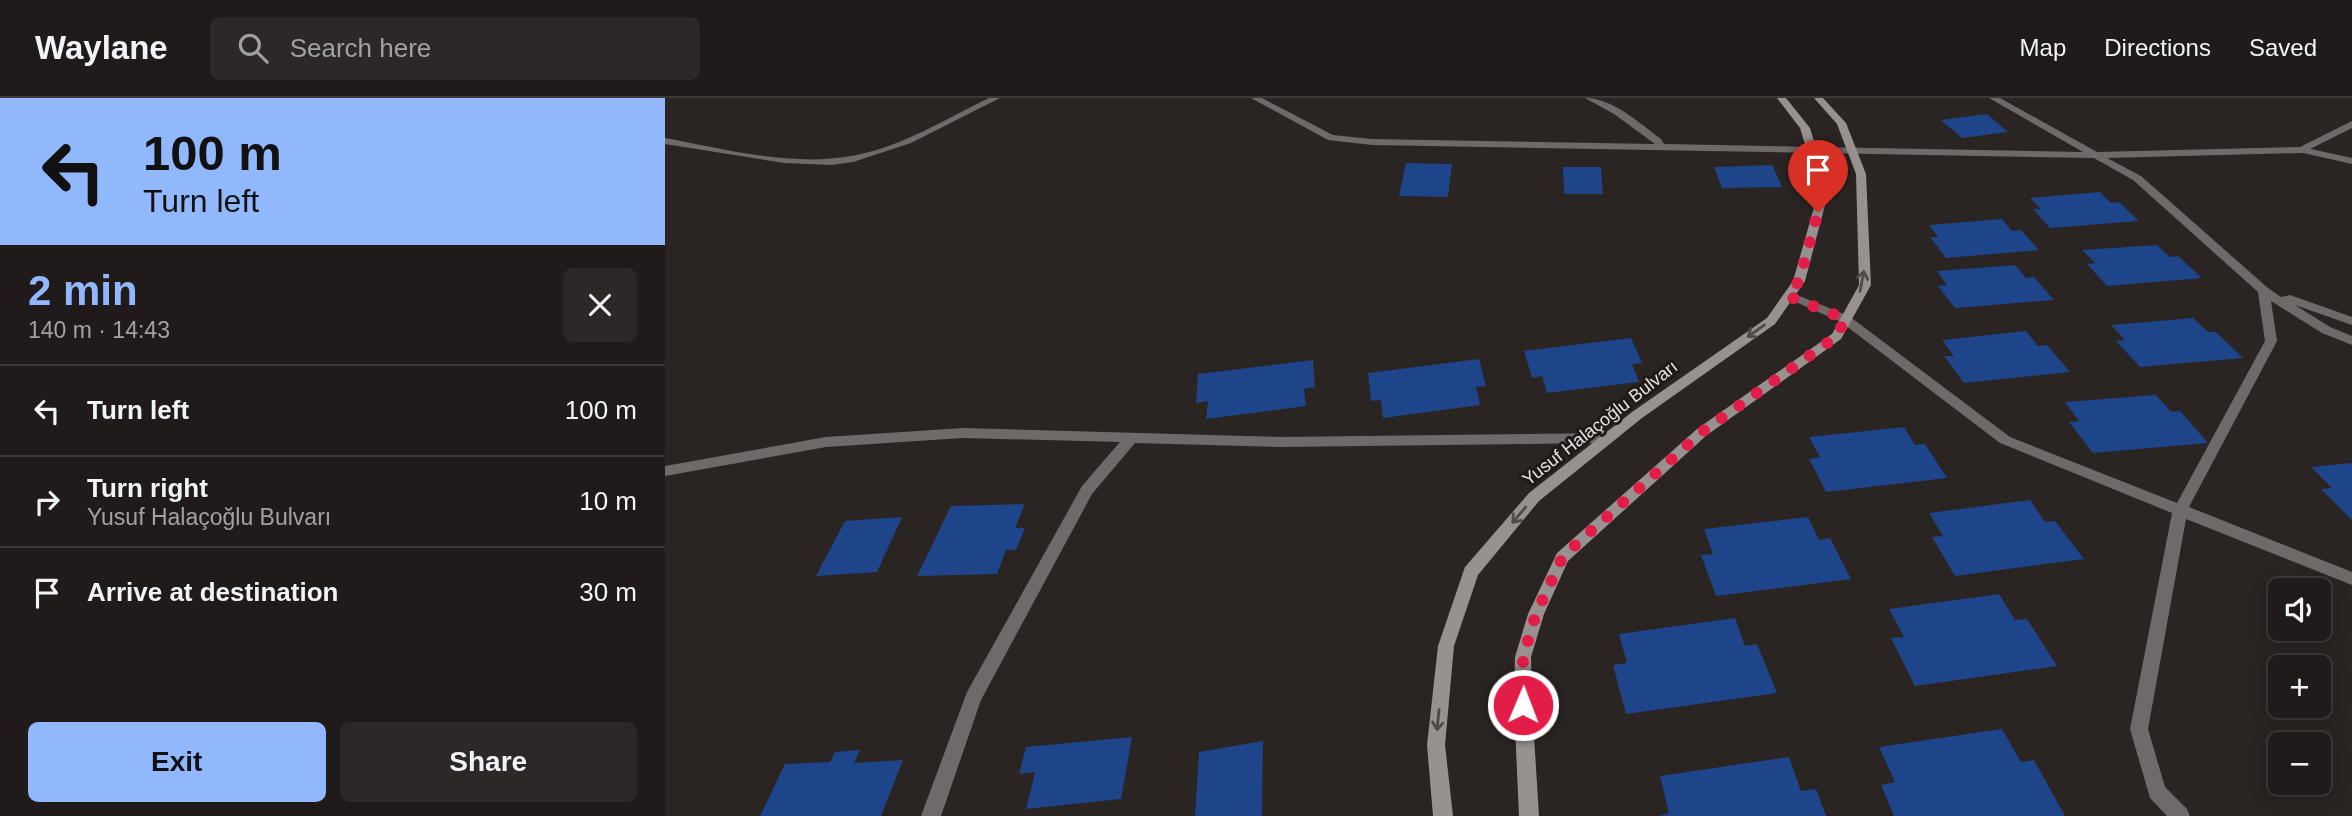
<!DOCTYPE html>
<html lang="en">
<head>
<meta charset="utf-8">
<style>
	:root { --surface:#201b1a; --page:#2d2827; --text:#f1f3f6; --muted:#a2a1a2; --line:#3d3939; --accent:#91b8fd }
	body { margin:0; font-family:Arial,sans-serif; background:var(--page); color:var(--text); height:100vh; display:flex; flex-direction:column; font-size:26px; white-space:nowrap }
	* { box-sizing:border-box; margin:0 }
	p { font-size:23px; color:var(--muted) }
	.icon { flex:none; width:38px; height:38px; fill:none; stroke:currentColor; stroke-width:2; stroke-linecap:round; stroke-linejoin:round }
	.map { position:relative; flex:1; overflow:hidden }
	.drawer { display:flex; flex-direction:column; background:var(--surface); width:665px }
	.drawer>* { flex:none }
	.hud { background:#91b8fd; color:#111; overflow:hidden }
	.buttons { position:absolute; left:1603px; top:480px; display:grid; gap:14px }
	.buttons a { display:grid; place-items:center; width:63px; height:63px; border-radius:10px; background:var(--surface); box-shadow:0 4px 18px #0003,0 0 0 2px var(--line); font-size:35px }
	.pin { position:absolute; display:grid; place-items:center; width:60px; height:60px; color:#fff; margin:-72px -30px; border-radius:50% 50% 50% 0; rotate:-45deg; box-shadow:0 0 7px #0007 }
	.pin .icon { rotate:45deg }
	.me { position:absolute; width:77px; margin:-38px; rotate:1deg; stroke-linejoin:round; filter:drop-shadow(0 0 5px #0008) }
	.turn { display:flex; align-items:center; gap:24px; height:147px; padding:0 28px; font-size:32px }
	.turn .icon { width:91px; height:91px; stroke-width:2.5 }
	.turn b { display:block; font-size:49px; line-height:60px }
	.round { display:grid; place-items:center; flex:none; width:74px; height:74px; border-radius:10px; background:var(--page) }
	.head { display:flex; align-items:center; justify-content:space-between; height:119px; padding:0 28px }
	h1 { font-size:42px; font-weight:800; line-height:52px; color:var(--accent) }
	.button { display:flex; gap:14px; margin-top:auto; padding:14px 28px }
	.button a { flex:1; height:80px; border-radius:10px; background:var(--accent); color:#111; font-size:28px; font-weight:800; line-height:80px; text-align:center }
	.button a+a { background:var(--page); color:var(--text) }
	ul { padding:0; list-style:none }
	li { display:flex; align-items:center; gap:21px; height:91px; padding:0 28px; border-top:2px solid var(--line) }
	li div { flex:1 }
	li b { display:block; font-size:26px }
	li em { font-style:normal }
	header { display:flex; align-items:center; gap:42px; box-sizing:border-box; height:98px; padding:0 35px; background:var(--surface); border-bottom:2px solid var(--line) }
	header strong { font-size:33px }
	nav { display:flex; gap:38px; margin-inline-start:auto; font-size:24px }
	.search { width:490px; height:63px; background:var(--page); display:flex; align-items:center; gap:18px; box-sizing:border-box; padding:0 24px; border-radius:10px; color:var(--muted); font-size:26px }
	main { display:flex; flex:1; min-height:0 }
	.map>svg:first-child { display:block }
	.building { fill:#1e448a }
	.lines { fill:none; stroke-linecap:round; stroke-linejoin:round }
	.lane { fill:#6e6a6a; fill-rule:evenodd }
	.street { fill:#6e6a6a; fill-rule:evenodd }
	.secondary { fill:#979190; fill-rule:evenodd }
	.oneway { stroke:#504a49 }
	.route { stroke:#e11d48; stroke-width:12; stroke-dasharray:0 21.6 }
	.labels { text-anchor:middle; stroke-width:6; stroke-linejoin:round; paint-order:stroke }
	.street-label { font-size:18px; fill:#e7e3e2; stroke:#201a19 }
</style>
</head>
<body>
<header>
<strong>Waylane</strong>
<div class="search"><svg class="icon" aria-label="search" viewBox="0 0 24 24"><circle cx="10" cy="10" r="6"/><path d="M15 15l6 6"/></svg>Search here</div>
<nav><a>Map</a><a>Directions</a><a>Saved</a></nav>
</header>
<main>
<section class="drawer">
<div class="hud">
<div class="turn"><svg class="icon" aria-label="left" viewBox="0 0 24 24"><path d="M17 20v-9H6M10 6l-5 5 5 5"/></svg><div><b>100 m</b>Turn left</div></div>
</div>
<div class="head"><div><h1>2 min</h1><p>140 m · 14:43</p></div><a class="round"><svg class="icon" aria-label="close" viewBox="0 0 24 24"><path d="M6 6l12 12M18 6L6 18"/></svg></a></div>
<ul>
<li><svg class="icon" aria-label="left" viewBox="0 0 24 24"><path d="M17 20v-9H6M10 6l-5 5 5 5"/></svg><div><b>Turn left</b></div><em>100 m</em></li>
<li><svg class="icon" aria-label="right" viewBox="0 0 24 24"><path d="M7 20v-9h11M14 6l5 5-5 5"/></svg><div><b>Turn right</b><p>Yusuf Halaçoğlu Bulvarı</p></div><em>10 m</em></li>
<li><svg class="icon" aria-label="arrive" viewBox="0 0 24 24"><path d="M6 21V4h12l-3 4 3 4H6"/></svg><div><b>Arrive at destination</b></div><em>30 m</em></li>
</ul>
<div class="button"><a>Exit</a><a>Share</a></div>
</section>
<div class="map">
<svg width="1687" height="718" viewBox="0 0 1687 718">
	<rect width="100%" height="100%" fill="#2a2422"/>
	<g class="building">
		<path d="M1322,16L1343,34L1297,40L1276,22Z"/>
		<path d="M741,65L787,66L783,99L734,98Z"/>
		<path d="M1107,67L1117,89L1057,90L1049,69Z"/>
		<path d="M898,69H936L938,96H899Z"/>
		<path d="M1435,94L1446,105L1454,104L1474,123L1385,130L1368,111H1376L1365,100Z"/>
		<path d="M1337,121L1347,133L1356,132L1374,152L1281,160L1265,139H1273L1264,127Z"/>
		<path d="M1492,147L1505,159L1513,158L1537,180L1442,188L1422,166L1430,165L1417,152Z"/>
		<path d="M1350,167L1361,180L1369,179L1389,202L1290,210L1273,188L1282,187L1272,173Z"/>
		<path d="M1528,220L1543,234H1551L1578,260L1475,269L1451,243L1460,242L1446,227Z"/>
		<path d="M1361,233L1373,248L1382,247L1405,274L1299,285L1279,258H1289L1277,242Z"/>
		<path d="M966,240L977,265L967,266L974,284L882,295L877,278L867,280L859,253Z"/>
		<path d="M814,261L821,288L811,289L815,307L718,320L716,302L706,303L703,275Z"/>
		<path d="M648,262L650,289L639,291L641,308L541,321L543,303L531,305L533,276Z"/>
		<path d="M1491,297L1506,314L1515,313L1543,345L1428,355L1404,324L1414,323L1400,304Z"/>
		<path d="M1239,329L1250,347L1260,346L1282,380L1161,394L1144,361L1155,359L1144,339Z"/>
		<path d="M1687,365V422L1656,391L1667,390L1646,369Z"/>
		<path d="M1365,402L1380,424L1390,423L1419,461L1290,478L1267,439L1278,438L1264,415Z"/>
		<path d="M360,406L350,430H360L351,452H341L332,476L252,478L286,408Z"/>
		<path d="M237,419L212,474L151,478L180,423Z"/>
		<path d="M1143,419L1154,442L1165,440L1186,481L1051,498L1036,457L1048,456L1039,431Z"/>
		<path d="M1334,496L1350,522L1362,521L1392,568L1250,588L1226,540L1239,539L1224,511Z"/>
		<path d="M1070,520L1080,548L1092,546L1112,595L961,616L948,567L962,565L954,536Z"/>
		<path d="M1337,631L1356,664L1369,662L1400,718H1229L1216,687L1230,684L1214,649Z"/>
		<path d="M467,639L456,701L361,711L370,674L354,676L361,649Z"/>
		<path d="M598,643L597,718H530L534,654Z"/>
		<path d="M195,652L189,665L238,662L216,718H95L120,666L165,664L170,654Z"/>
		<path d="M1124,659L1136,693L1151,691L1161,718H994L1004,715L995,678Z"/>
	</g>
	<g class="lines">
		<path class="lane" d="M1637,49L1687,60V66L1634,54L1632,52Z"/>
		<g class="street">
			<path d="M324,0H335L246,45L188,64L167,67L119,65L0,46V40C60,51 125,69 186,58C235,50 280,21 324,0Z"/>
			<path d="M586,0H597L668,37L707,41L990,46L949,16L920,0C948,0 974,25 996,41L999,46L1418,54L1324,0H1335L1432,54L1635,49L1687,23V30L1637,55L1442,60L1476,78L1603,190L1616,199L1625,197L1687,219V227L1630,207L1665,229L1687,238V247L1657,235L1606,203L1612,243L1524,409L1687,474V487L1521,421L1483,631L1500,689L1522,711L1525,718H1502L1485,700L1465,631L1507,415L1335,345L1176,224L1117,198L1123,194L1127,195L1184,218L1345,339L1512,405L1600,243L1593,194L1468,82L1429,60L707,47L663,42Z"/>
			<path d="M298,330L615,339L943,335L950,340L943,345L615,349L470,345L427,396L316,602L276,718H256L302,594L417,388L455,344L298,340L161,349L0,378V368L161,339Z"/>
		</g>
		<g class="secondary">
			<path d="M1112,0H1121L1145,30L1164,92L1140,183L1110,226L977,320L874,403L813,477L789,548L780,647L788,718H768L762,647L773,548L800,469L864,395L967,314L1102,220L1128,183L1154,92L1135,30Z"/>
			<path d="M1149,0H1158L1181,25L1201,76L1206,187L1176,241L1042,337L903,463L879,516L866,559L867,606L874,718H854L849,606L850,559L863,516L892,455L1032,331L1167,236L1194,187L1191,76L1172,26Z"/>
		</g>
	</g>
	<defs><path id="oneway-shaft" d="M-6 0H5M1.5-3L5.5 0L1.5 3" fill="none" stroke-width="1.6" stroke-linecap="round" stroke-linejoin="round" transform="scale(1.75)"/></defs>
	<g class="oneway">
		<use href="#oneway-shaft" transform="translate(1197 183) rotate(-79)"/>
		<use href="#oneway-shaft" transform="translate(1091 233) rotate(145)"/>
		<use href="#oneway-shaft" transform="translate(854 417) rotate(130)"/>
		<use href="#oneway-shaft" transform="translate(773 622) rotate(96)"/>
	</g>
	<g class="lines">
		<path class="route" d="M858,607V559L871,516L898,458L1037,334L1172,238L1180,221L1123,198L1134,183L1153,114"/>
	</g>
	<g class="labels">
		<g class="street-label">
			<text transform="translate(935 325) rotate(-38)" y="6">Yusuf Halaçoğlu Bulvarı</text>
		</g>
	</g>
</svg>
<div class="buttons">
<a><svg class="icon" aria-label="sound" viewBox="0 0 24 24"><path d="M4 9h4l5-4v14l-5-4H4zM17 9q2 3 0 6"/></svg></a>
<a>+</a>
<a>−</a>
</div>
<div class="pin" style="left:1153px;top:114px;background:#d93025"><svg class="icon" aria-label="arrive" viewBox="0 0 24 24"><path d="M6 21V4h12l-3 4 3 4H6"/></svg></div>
<svg class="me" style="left:858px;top:607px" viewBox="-20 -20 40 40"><circle r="17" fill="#e11d48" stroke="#fff" stroke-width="3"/><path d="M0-11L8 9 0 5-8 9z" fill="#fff"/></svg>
</div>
</main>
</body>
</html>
